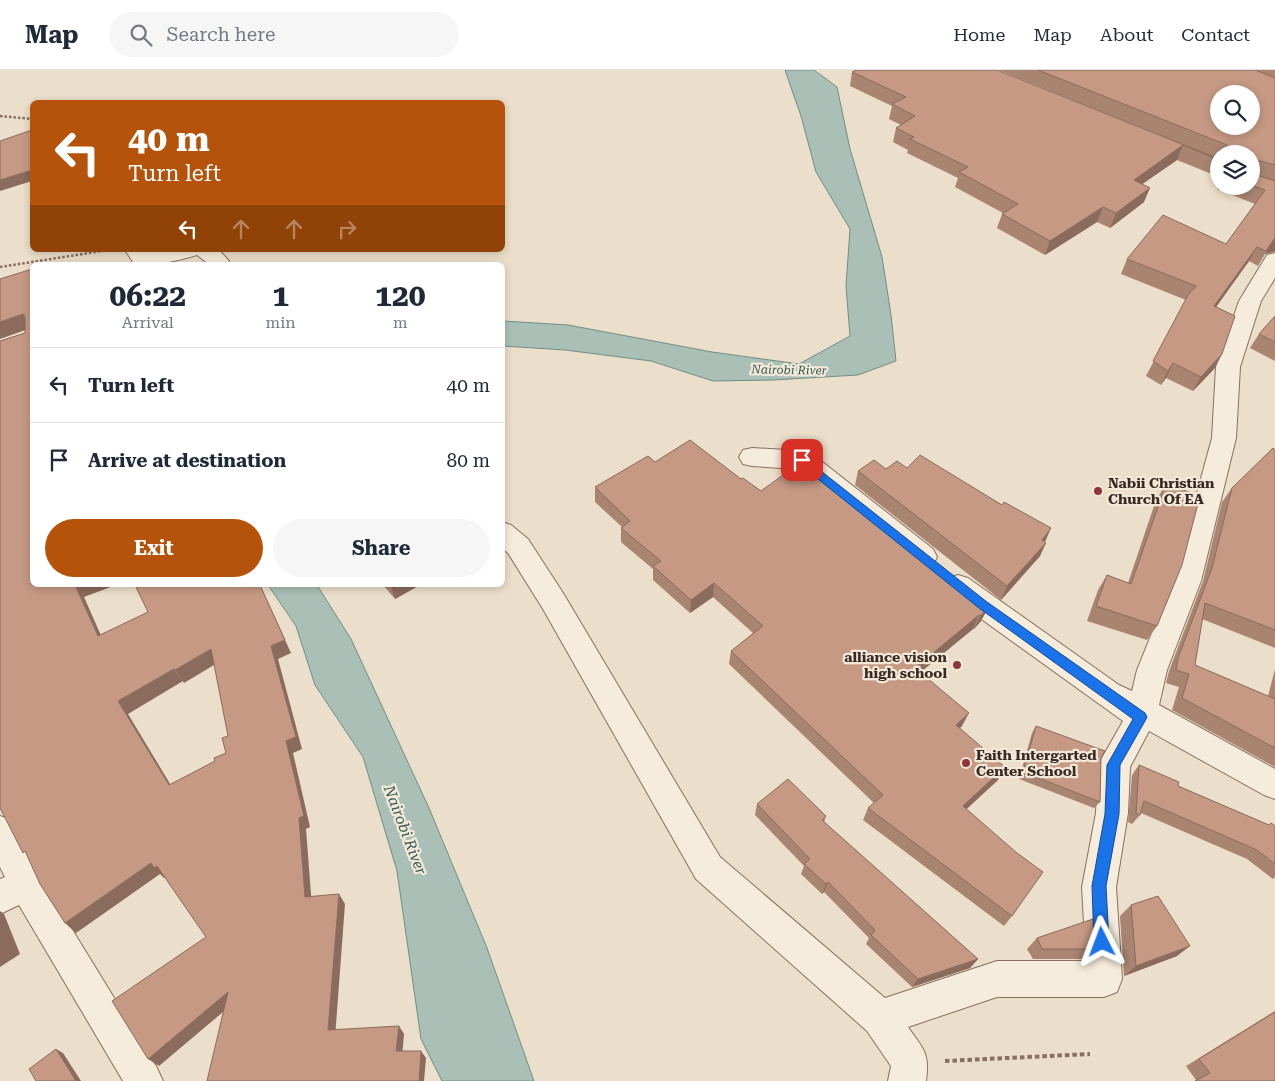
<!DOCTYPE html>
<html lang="en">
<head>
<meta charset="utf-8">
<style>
	:root { --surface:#fff; --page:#f6f6f7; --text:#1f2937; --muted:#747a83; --line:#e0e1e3; --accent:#b45309 }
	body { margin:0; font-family:"Roboto Serif",serif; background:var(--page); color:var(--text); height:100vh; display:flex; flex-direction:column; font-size:19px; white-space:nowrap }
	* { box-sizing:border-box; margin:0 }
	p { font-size:16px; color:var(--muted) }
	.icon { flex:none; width:28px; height:28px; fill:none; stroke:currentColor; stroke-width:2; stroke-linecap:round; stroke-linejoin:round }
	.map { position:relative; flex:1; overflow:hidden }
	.drawer { position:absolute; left:30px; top:192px; width:475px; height:325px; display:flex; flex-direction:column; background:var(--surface); border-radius:8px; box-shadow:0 2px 8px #0003 }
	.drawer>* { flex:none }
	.hud { position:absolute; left:30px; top:30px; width:475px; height:152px; border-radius:8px; box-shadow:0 2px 8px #0003; background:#b45309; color:#fff; overflow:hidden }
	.controls { position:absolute; left:1210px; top:15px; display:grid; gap:10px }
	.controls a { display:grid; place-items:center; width:50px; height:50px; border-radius:50%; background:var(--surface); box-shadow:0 2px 8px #0003; font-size:25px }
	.pin { position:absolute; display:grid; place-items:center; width:42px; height:42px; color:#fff; margin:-21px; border-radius:10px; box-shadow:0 2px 8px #0006 }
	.me { position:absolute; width:55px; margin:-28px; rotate:357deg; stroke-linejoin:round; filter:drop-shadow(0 0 4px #0008) }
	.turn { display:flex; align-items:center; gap:18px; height:105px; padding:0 15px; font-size:22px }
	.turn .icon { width:65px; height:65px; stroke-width:2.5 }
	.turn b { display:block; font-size:35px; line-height:42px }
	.lanes { display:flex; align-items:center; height:48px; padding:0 15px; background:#0003; justify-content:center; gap:25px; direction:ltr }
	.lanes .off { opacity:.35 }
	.eta { display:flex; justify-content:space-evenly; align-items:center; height:85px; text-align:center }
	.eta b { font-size:30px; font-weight:700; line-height:35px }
	.action { display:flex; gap:10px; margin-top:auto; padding:10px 15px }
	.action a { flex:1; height:58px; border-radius:30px; background:var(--accent); color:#fff; font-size:20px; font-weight:700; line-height:58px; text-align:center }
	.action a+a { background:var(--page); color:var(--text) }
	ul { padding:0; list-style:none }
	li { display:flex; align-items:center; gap:15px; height:75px; padding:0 15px; border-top:1px solid var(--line) }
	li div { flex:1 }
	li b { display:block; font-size:19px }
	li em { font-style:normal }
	header { display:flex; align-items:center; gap:30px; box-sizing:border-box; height:70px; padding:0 25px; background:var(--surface); border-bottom:1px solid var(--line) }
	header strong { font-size:24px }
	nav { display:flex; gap:28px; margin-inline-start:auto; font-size:18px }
	.search { width:350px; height:45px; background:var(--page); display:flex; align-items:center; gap:12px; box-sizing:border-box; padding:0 18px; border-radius:28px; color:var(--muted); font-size:19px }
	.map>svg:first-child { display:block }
	.water { fill:#aac0b7; stroke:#718e84 }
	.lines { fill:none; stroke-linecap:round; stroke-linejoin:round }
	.minor-casing { stroke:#867060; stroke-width:2 }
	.path-far1 { stroke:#867060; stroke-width:2.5; stroke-dasharray:2.5 2; stroke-linecap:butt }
	.path { stroke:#867060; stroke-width:4; stroke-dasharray:4.5 3; stroke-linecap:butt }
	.minor { fill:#f6ecdc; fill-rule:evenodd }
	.wall { fill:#a98471 }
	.shaded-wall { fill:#8a6b5c }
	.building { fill:#c59983; stroke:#8a6b5c; fill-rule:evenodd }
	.route { fill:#1a73e8; stroke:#114b97 }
	.poi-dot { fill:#90353e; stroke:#f3e9d9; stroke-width:2 }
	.labels { text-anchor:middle; stroke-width:4.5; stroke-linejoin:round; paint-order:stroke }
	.far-water-label { font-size:12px; font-style:italic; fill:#325651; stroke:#f3e9d9 }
	.poi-label { font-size:14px; font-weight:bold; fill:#382a22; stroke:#f3e9d9; text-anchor:start }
	.water-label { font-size:15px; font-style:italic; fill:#325651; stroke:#f3e9d9 }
</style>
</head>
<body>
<header>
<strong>Map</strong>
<div class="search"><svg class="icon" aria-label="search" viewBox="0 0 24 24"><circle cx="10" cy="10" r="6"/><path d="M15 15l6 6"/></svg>Search here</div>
<nav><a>Home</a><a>Map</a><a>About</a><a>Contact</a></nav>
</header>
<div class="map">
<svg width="1275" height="1011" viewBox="0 0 1275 1011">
	<rect width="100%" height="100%" fill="#ebdeca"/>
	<g class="water">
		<path d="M785,0H814L837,17L850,79L882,187L891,245L896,291L858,305L773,310L713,311L651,291L565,280L503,276V251L568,255L712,282L799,294L850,266L846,216L850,159L816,102L801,46Z"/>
		<path d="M268,515H317L351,569L429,738L487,878L534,1011H442L421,969L397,801L363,687L315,615L296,556Z"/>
	</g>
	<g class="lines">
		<g class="minor-casing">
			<g id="minor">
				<path d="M125,180H219L229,191L226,195H210L197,185C176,191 155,197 133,192Z"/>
				<path d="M1275,183V208L1261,231L1240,297L1236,368L1201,511L1167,600L1159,635L1275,699V729L1264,725L1149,661L1130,697L1128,743L1116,817L1122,909L1117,922L1104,927H997L908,957C923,979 930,982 926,1011H888L891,996L867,961L696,809L543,539L508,483L502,478V452L511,455L528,469L563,523L720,787L885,928L997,891H1086L1082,817L1096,743L1098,695L1123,651L973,543L948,524L944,516L948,508L958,505L968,508L1119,615L1132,621L1137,600L1173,511L1212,368L1216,297L1239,231L1267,185Z"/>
				<path d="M752,378L802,381L811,383L933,479L937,487L933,495L923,498L913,495L796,399L752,396L743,394L739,387L743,380Z"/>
				<path d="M0,746L11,750L37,802L157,998L163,1011H123L19,835L0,844V809L5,807L0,797Z"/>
			</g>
		</g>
		<g class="path-far1">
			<path d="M0,46L32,49"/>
			<path d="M0,197L108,180"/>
		</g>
		<path class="path" d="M945,991L1090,984"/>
		<use href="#minor" class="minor"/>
	</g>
	<g class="wall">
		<path d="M999,0H1275V182L1265,184L1258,196L1249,191L1216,237L1222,284L1214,299L1193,321L1166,308L1161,315L1146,306L1186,230L1121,204L1127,189L1226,174L1255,134L1217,119L1219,116H1251V84H1219V107L1177,90L1142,114L1144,132L1110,158L1097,152L1045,185L997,158L1002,144L1003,143L955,117L958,108L907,83L908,80L893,72L896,58L901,55L889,49L892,36L850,16L852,2L1164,67Z"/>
		<path d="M1275,246V291L1250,278L1259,264Z"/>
		<path d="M1275,380V578L1202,549L1195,595L1268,626L1275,599V697L1172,640L1179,617L1166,613L1169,601L1203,511L1222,432L1232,418Z"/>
		<path d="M655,392L741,409L761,421L988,538L981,551L974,559H973L920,603L962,656L960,658L998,710L966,739L1012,846L1004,856L863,750L868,738L874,733L729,594L731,581L753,563L713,527L690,543L653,510V499L621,472V458L622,457L595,432V417Z"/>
		<path d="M907,398L1045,472L1040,486L1001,530L855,415L858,401Z"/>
		<path d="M1166,414L1157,556L1147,570L1087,551L1098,520L1107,505L1128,513L1156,430Z"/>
		<path d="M383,515H420L395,529Z"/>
		<path d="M1036,656L1101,688L1100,732L1094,738L1019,709L1032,663Z"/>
		<path d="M1139,695L1178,716L1268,755L1275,756V807L1273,809L1247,789L1141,743L1140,745L1132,754L1128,752L1132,705Z"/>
		<path d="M757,734L826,746L824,752L978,889L970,898L912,917L866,874L869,868L824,822L822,824L801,804L804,796L755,745Z"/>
		<path d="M1131,835L1177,886L1124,906L1120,846Z"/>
		<path d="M1037,868L1095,879L1084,889H1033L1027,879Z"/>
		<path d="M1275,941V1011L1196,1010L1186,996Z"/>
	</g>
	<g class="shaded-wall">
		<path d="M1183,75L1177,90L1128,124L1134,110Z"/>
		<path d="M32,100V111L0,121V110Z"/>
		<path d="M1150,118L1144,132L1110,158L1116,143Z"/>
		<path d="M1103,137L1097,152L1045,185L1050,171Z"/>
		<path d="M1274,169H1275V181L1265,184L1258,196Z"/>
		<path d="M1257,177L1249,191L1206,251L1214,236Z"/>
		<path d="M23,244L31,258L0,269V252Z"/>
		<path d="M1222,284L1214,299L1193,321L1201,307Z"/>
		<path d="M1173,293L1166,308L1161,315L1168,301Z"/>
		<path d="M1051,458L1045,472L1042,470Z"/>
		<path d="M1046,473L1040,486L1001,530L1007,516Z"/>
		<path d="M714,513L713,527L690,543L691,530Z"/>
		<path d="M75,515H116L84,527L107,579L98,566Z"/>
		<path d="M392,515H420L395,529L391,516Z"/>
		<path d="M266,528L291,583L278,589L302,679L293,683L310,757L306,759L312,837L305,827L286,671L271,576Z"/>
		<path d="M988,538L981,551L974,559L980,546Z"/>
		<path d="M979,545L973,559L909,611L915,598Z"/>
		<path d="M211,579L219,592L184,613L175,600Z"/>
		<path d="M174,599L183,611L128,644L178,727L169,715L118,631Z"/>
		<path d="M969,643L962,656L949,667L956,655Z"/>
		<path d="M1005,697L998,710L957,748L963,736Z"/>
		<path d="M151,793L157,796L167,806L164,808L160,804L76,863L65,853Z"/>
		<path d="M828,812L824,822L822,824L826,814Z"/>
		<path d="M339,824L345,834L335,968L328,960Z"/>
		<path d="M0,841L4,844L20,884L0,897Z"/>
		<path d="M1190,876L1177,886L1124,906L1136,896Z"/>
		<path d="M978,889L970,898L912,917L918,909Z"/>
		<path d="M228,922L236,931L159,996L148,989Z"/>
		<path d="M399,956L404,964L402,988L396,981Z"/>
		<path d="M56,979L63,983L81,1011H76Z"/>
		<path d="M421,981L426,988L424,1011H419Z"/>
	</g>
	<g class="building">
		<path d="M857,0H997L1219,89V90L1183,75L1134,110L1150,118L1116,143L1103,137L1050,171L1002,144L1018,134L959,102L968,97L910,69L914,67L896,58L915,46L892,34L906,27L852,2Z"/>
		<path d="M1038,0H1255L1275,8V95L1257,90V100H1251V84H1227V75ZM1219,24H1251V56H1219Z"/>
		<path d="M32,60V100L0,110V71Z"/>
		<path d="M1251,103L1275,111V169H1274L1266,181L1257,177L1214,236L1235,246L1222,284L1201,307L1173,293L1168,301L1153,291L1188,225L1196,216L1127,189L1163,145L1226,174L1265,120L1251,115Z"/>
		<path d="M32,199V515H75L98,566L148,542L135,515H252L253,517L260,515L285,570L271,576L296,667L286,671L304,746L299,748L305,827L339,824L328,960L399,956L396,981H421L419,1011H207L228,922L148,989L112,931L206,867L157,796L154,798L151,793L65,853L40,814L25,781L23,783L0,738V271L25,263V245L23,244L0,252V209ZM211,579L228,666L222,668L226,683L214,688L215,691L169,715L118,631L174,599L175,600Z"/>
		<path d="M1275,246V272L1259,264Z"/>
		<path d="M690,370L741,409L743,408L761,421L802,391L988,538L980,546L979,545L915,598L969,643L956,655L1005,697L963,736L1017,783L1043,802L1012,846L868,738L883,725L731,581L763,556L714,513L691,530L653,496L661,491L621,458L630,451L595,417L648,386L655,392Z"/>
		<path d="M1273,378L1275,380V560L1205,533L1195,595L1275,629V678L1182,628L1189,604L1176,600L1178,588L1212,498L1232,418Z"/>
		<path d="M920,385L1002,435L1004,432L1051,458L1042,470L1046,473L1007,516L858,401L874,390L886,399L897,391L907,398Z"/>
		<path d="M1166,414L1200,426L1182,495L1157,556L1096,536L1107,505L1131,514Z"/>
		<path d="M1036,656L1105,681L1101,688L1100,732L1023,702Z"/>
		<path d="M1139,695L1179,712L1178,716L1269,755L1271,753L1275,756V794L1257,780L1144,731L1140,745L1136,743Z"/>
		<path d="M788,709L826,746L822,750L978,889L918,909L871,865L875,860L828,812L826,814L804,794L810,789L757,734Z"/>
		<path d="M1158,826L1190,876L1136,896L1131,835Z"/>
		<path d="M1093,849L1095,879H1042L1037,868Z"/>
		<path d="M1275,942V1011H1195L1210,1003L1199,989Z"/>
		<path d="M56,979L76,1011H36L29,999Z"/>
	</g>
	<path class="route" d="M802,386L987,532L1145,643L1147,647L1145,651L1120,695L1119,744L1106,816L1109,872L1107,877L1102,879L1097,877L1094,872L1092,816L1105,744L1107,695L1133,649L979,538L798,393L797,390L798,387Z"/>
	<g class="poi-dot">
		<circle cx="1098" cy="421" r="5"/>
		<circle cx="957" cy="595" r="5"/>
		<circle cx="966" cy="693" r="5"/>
	</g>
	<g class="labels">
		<g class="far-water-label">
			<text transform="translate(789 300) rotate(1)" y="4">Nairobi River</text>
		</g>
		<g class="poi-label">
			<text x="1108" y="418">Nabii Christian<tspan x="1108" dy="16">Church Of EA</tspan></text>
			<text x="947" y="592" text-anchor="end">alliance vision<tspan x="947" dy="16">high school</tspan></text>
			<text x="976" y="690">Faith Intergarted<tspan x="976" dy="16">Center School</tspan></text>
		</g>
		<g class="water-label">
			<text transform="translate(405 760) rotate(69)" y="5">Nairobi River</text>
		</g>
	</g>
</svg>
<div class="controls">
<a><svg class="icon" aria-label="search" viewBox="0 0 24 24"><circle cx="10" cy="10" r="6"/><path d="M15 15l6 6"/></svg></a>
<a><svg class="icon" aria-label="layers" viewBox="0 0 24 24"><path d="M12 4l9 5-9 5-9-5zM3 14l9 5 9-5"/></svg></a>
</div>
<div class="pin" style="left:802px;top:390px;background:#d93025"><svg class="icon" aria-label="arrive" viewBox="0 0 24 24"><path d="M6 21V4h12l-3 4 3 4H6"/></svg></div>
<svg class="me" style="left:1102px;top:872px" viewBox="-20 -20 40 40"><path d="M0-17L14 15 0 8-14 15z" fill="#1a73e8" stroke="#fff" stroke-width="4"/></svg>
<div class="hud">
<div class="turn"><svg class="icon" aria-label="left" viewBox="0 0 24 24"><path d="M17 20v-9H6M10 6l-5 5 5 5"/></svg><div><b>40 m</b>Turn left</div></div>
<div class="lanes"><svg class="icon" aria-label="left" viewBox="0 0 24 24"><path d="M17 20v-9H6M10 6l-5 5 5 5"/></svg><svg class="icon off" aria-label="ahead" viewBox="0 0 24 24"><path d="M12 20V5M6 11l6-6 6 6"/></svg><svg class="icon off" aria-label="ahead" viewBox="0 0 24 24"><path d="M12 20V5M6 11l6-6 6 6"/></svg><svg class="icon off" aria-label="right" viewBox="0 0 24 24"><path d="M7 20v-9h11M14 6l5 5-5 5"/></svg></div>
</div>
<section class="drawer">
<div class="eta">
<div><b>06:22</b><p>Arrival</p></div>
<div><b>1</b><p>min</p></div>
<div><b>120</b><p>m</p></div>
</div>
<ul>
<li><svg class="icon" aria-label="left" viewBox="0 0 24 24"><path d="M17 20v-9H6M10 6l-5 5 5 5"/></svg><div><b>Turn left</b></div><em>40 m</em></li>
<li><svg class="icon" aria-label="arrive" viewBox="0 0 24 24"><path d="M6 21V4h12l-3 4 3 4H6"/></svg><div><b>Arrive at destination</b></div><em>80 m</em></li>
</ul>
<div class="action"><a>Exit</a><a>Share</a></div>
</section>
</div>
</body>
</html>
